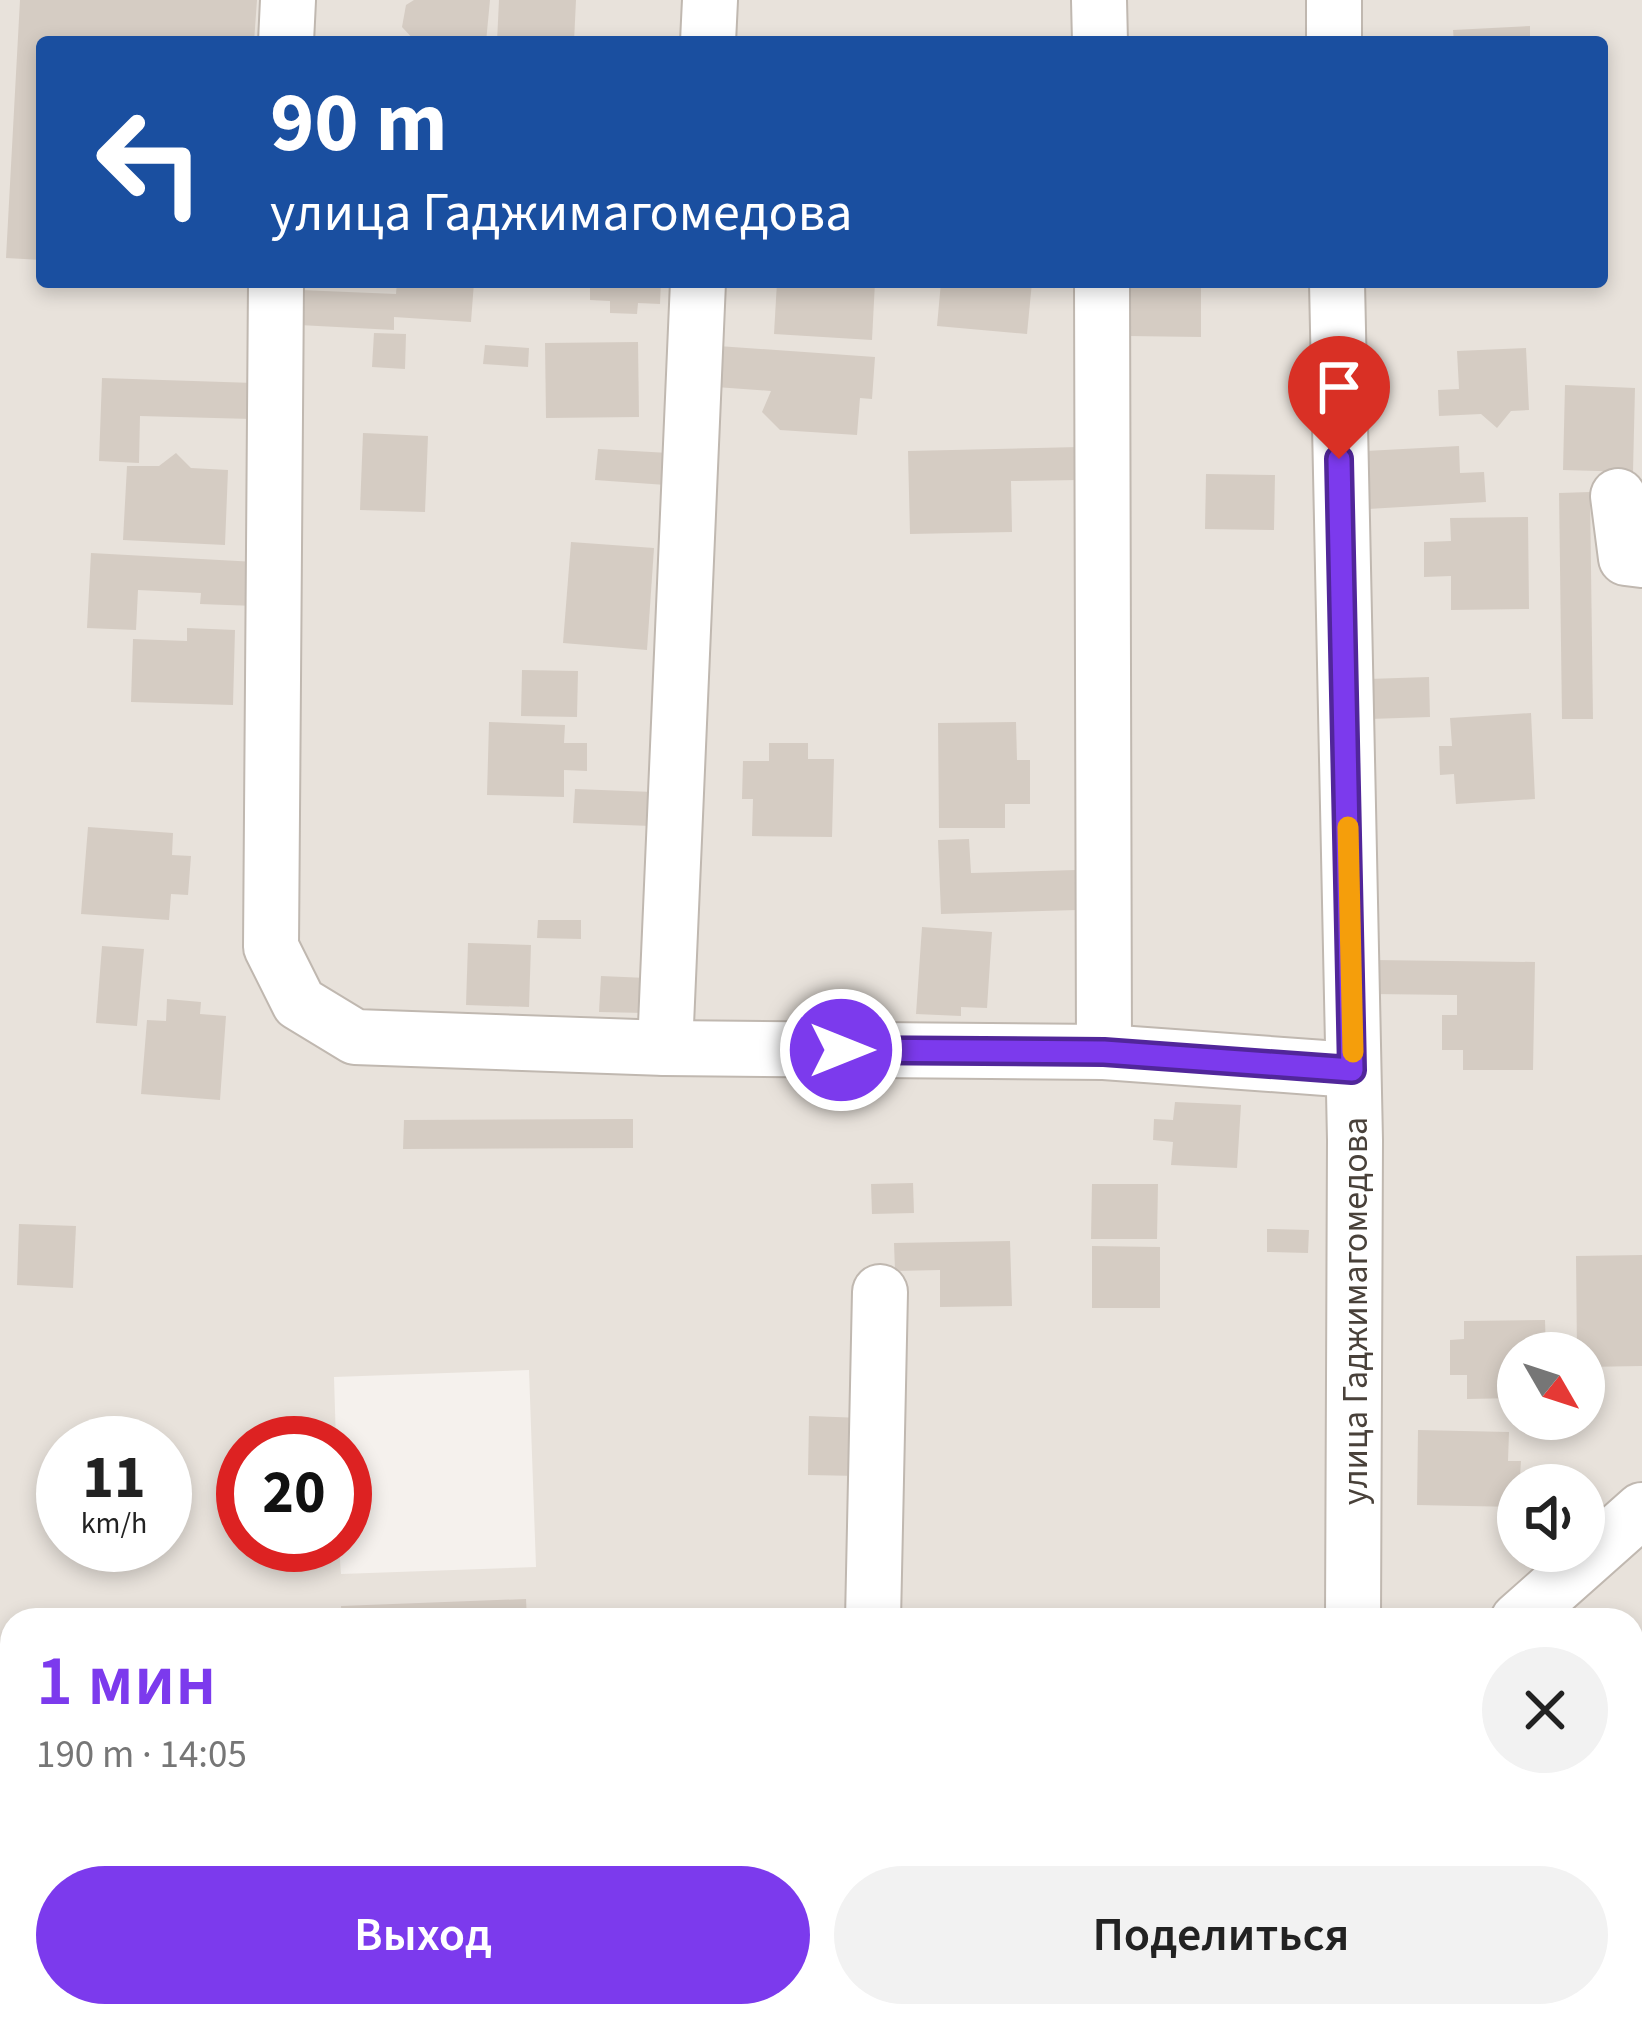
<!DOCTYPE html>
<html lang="ru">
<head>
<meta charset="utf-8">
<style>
	:root { --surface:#fff; --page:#f2f2f2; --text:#222; --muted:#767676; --accent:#7c3aed }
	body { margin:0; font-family:"Source Sans 3",sans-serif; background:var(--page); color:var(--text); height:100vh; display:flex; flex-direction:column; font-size:45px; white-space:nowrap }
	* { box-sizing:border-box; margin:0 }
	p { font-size:39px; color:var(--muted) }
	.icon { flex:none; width:66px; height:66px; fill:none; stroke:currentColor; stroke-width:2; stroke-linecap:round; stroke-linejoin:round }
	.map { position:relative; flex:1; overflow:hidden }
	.drawer { position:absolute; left:0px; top:1608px; width:1644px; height:420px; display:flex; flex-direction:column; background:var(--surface); border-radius:36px 36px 0 0; box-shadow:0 6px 18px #0003 }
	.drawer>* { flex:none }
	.banner { position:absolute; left:36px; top:36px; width:1572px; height:252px; border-radius:12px; box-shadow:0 6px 18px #0003; background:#1a4fa0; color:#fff; overflow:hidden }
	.needle { width:78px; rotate:129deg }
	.tools { position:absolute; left:1497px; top:1332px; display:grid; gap:24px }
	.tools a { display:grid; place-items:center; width:108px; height:108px; border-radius:50%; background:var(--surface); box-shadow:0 6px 18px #0003; font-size:60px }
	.speed { position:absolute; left:36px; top:1416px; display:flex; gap:24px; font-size:60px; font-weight:700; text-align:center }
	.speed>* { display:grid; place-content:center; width:156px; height:156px; border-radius:50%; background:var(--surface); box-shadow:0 6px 18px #0003; line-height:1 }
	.speed small { font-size:30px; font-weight:400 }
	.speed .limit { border:18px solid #d22; background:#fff; color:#111 }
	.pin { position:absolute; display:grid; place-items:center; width:102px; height:102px; color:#fff; margin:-123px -51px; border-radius:50% 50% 50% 0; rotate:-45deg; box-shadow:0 0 12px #0007 }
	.pin .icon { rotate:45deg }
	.me { position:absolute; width:132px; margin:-66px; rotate:90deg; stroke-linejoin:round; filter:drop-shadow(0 0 9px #0008) }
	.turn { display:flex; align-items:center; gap:42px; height:252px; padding:0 36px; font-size:54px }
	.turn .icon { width:156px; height:156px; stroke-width:2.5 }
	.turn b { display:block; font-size:84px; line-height:102px }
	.round { display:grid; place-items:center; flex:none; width:126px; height:126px; border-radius:63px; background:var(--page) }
	.summary { display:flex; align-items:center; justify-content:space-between; height:204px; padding:0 36px }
	h1 { font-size:72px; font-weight:600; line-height:90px; color:var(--accent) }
	.action { display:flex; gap:24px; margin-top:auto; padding:24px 36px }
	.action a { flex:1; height:138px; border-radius:72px; background:var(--accent); color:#fff; font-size:48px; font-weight:600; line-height:138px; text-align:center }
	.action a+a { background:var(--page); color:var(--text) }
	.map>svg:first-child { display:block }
	.residential { fill:#e8e2db; fill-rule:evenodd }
	.building { fill:#d5ccc3 }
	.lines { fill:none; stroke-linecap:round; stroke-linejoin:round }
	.minor-casing { stroke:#c0b8b0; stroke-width:58 }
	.minor { stroke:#fff; stroke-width:54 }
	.route-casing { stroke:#51269a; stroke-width:30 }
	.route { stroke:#7c3aed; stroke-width:21 }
	.slow { stroke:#f59e0b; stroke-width:21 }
	.labels { text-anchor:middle; stroke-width:10; stroke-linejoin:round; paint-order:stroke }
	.street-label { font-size:36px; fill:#49413a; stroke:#fff }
</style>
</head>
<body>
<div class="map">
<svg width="1642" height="2028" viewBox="0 0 1642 2028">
	<rect width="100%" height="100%" fill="#f5f1ed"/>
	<path class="residential" d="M0,0H1642V2028H0ZM42,42H1602V282H42ZM1518,1353H1584V1419H1518ZM529,1370L536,1567L341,1574L339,1545H243V1443H336L334,1377ZM63,1443H165V1545H63ZM1518,1485H1584V1551H1518ZM12,1620H1632V2016H12Z"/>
	<g class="building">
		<path d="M20,0H257L254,42L79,36L78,42H42V260L6,258Z"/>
		<path d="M414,0H490L486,42H416L402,27L406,5Z"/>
		<path d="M499,0H576L574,42H497Z"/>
		<path d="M1530,26V42H1454L1453,30Z"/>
		<path d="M397,282H474L471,322L394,317V330L299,325L300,290L396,294Z"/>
		<path d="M590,282H661L660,304L638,303L637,314L610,313V301L590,300Z"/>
		<path d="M777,282H875L872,340L774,334Z"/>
		<path d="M941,282H1032L1027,334L937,326Z"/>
		<path d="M1107,282H1201V337L1128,336Z"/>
		<path d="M374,333L406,334L405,369L372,367Z"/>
		<path d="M638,342L639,417L546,418L545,343Z"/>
		<path d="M485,345L529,348L528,367L483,364Z"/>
		<path d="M718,346L875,357L872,399L860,398L857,435L780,430L762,412L771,391L716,387Z"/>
		<path d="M1526,348L1529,410L1511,411L1497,428L1481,414L1439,416L1438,390L1459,389L1457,351Z"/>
		<path d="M102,378L254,383L252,419L140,416L139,463L99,461Z"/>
		<path d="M1565,385L1635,388L1633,472L1563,470Z"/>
		<path d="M363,433L428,436L425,512L360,510Z"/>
		<path d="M1459,446L1460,473L1484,472L1486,502L1368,509L1366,451Z"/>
		<path d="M1079,447V480L1011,481L1012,532L910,534L908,451Z"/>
		<path d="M598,449L669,453L666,485L595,480Z"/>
		<path d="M176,453L191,468L228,470L225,545L123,540L127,466H159Z"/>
		<path d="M1206,474L1275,475L1274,530L1205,529Z"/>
		<path d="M1590,492L1593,719H1562L1559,493Z"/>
		<path d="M1528,517L1529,609L1451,610V576L1424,577V542L1451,541L1450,518Z"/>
		<path d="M571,542L654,548L647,650L563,643Z"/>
		<path d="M91,553L257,562L255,606L200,604L201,593L138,590L136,630L87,628Z"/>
		<path d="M187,628L235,630L233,705L131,702L133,639L187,641Z"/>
		<path d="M522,670L578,671L577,717L521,716Z"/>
		<path d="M1429,677L1430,717L1369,719L1368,679Z"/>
		<path d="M1531,713L1535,799L1456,804L1454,774L1440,775L1439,746H1452L1450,718Z"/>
		<path d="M489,722L565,725L564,743H587V771L564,770V797L487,795Z"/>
		<path d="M1016,722L1017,760H1030V804H1005V828H939L938,723Z"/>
		<path d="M769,743H808V759H834L832,837L752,836L753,799H742L743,761H769Z"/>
		<path d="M575,789L653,792L651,826L573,823Z"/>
		<path d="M88,827L173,833L172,855L191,856L188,895L171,894L169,920L81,914Z"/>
		<path d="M969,839L971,873L1076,870L1077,910L941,914L938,840Z"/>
		<path d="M538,920H581V939L537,938Z"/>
		<path d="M922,927L992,932L987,1008L961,1007V1016L916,1014Z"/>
		<path d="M468,943L531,945L529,1007L466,1005Z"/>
		<path d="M102,946L144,949L137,1026L96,1023Z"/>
		<path d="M1374,960L1535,962L1533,1070H1463V1050H1442V1015H1457V995L1373,994Z"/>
		<path d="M601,976L647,978L645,1013L599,1012Z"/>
		<path d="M167,999L201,1002L200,1014L226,1016L220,1100L141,1094L147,1020L166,1021Z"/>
		<path d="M1175,1102L1241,1105L1237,1168L1171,1165L1173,1142L1153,1140L1154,1119L1173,1120Z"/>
		<path d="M633,1119V1148L403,1149L404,1120Z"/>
		<path d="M913,1183L914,1213L872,1214L871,1184Z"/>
		<path d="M1092,1184H1158L1157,1239H1091Z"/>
		<path d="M19,1224L76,1226L73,1288L17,1285Z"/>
		<path d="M1267,1229L1309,1230L1308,1253L1267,1252Z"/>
		<path d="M1010,1241L1012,1306L940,1307V1270L895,1271L894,1243Z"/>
		<path d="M1092,1246L1160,1247V1308H1092Z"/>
		<path d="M1642,1255V1366L1584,1367V1353H1577L1576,1256Z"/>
		<path d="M1545,1320L1546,1353H1518V1398L1467,1399V1375H1450V1340L1464,1339V1321Z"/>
		<path d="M809,1416L862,1418L859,1476L808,1475Z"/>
		<path d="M1418,1430L1509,1432L1508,1461H1521L1518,1507L1417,1505Z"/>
		<path d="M526,1599L527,1620H342L341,1606Z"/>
		<path d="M489,2016H521L522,2028H490Z"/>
		<path d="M588,2016H679V2028H587Z"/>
		<path d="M761,2016H855V2028H762Z"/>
		<rect x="939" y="2016" width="46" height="12"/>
		<path d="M1279,2016H1314L1313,2028H1278Z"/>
		<path d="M1216,2019L1217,2028H1170L1169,2023Z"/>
	</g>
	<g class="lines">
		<g class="minor-casing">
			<g id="minor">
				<path d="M1099,0L1100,42"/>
				<path d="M1334,0V42"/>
				<path d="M286,42L288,0"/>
				<path d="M708,42L710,0"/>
				<path d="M276,282L271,947L299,1003L355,1037L665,1048L1104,1052L1352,1070"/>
				<path d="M1102,282L1104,1052"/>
				<path d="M1337,282L1355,1140L1353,1620"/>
				<path d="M1618,496L1626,558L1642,560"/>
				<path d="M665,1048L698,282"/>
				<path d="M873,1620L880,1292"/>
				<path d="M1518,1620L1642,1510"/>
				<path d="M0,1868L12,1861"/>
				<path d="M1632,1936H1642"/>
				<path d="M0,1995L5,2028"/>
				<path d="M469,2016L471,2028"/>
				<path d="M885,2016L887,2028"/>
				<path d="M1341,2028V2016"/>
			</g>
		</g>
		<use href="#minor" class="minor"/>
	</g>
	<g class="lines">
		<g class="route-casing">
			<path id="route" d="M841,1050L1104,1052L1352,1070L1339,459"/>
		</g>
		<use href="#route" class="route"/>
		<path class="slow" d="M1348,827L1353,1052"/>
	</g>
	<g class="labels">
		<g class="street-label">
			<text transform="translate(1354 1311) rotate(-90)" y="13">улица Гаджимагомедова</text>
		</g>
	</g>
</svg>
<div class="tools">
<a><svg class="needle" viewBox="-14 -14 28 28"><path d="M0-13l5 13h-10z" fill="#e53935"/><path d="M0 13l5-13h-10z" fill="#767676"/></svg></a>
<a><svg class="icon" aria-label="sound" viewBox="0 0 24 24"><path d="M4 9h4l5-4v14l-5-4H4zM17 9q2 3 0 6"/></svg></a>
</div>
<div class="speed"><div>11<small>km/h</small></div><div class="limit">20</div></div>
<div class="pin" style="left:1339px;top:459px;background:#d93025"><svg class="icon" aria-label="arrive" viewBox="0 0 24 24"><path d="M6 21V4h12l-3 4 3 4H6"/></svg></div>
<svg class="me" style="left:841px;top:1050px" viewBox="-20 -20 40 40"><circle r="17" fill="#7c3aed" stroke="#fff" stroke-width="3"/><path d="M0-11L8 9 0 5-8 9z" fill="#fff"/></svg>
<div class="banner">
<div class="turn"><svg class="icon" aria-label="left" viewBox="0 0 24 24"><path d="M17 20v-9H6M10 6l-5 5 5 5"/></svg><div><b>90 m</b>улица Гаджимагомедова</div></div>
</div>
<section class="drawer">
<div class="summary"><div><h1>1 мин</h1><p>190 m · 14:05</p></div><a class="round"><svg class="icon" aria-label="close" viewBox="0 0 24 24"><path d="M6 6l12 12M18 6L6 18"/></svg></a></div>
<div class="action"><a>Выход</a><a>Поделиться</a></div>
</section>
</div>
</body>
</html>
